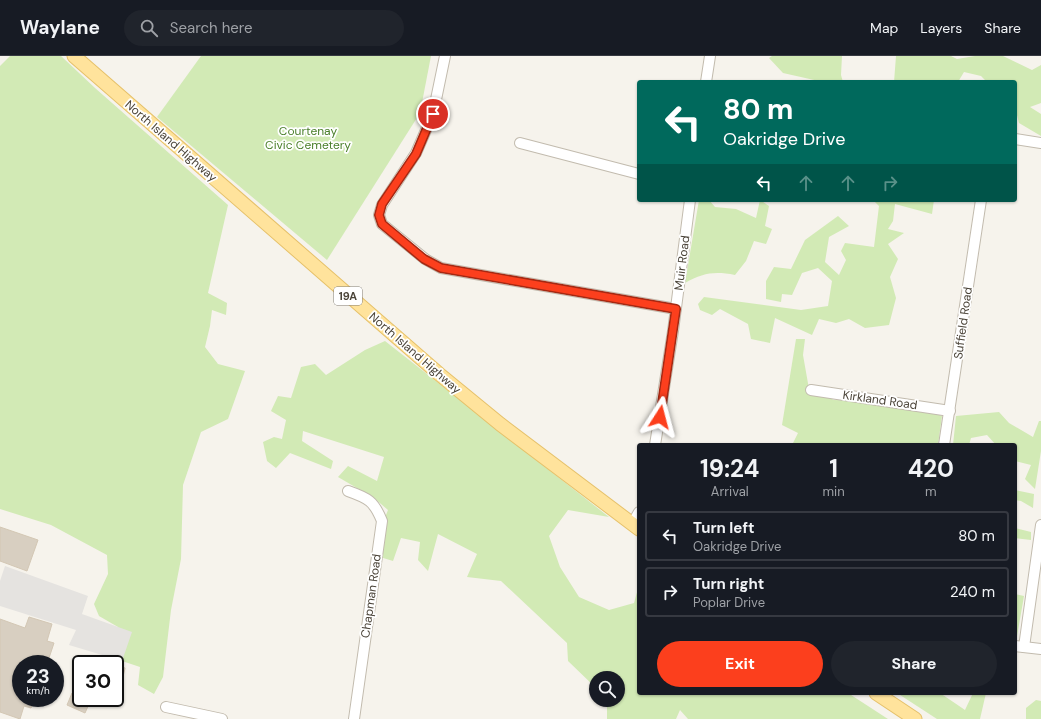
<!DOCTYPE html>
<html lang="en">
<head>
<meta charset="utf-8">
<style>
	:root { --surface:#171b24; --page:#20242c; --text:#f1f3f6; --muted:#9ea1a6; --line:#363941; --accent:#fc3f1d }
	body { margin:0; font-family:"DM Sans",sans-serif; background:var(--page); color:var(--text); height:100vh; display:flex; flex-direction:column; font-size:15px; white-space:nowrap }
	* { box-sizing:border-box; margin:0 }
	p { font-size:13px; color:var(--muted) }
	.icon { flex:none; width:22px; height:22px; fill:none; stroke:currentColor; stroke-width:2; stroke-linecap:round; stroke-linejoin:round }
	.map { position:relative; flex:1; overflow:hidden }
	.details { position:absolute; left:637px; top:387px; width:380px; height:252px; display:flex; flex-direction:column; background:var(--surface); border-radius:4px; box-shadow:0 1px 3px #0004 }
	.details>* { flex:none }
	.hud { position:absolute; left:637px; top:24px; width:380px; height:122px; border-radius:4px; box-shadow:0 1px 3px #0004; background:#00695c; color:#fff; overflow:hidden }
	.tools { position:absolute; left:589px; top:615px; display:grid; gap:8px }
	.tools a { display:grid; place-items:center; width:36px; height:36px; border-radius:50%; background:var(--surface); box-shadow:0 1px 3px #0004; font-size:20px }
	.speed { position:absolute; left:12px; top:599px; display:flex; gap:8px; font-size:20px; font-weight:700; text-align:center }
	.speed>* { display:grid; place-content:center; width:52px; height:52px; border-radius:50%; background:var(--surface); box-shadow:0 1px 3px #0004; line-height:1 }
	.speed small { font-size:10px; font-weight:400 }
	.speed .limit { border:2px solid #111; border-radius:6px; background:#fff; color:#111 }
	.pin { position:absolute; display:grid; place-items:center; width:34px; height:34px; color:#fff; margin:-17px; border:2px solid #fff; border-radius:50%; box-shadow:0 1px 4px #0007 }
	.me { position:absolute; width:44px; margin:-22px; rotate:9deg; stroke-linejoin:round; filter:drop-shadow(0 0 3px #0008) }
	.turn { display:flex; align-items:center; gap:14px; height:84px; padding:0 20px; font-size:18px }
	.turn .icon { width:52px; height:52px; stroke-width:2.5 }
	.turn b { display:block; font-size:28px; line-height:34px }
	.lanes { display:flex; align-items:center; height:38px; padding:0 20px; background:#0003; justify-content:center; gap:20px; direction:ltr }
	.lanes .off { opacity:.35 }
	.eta { display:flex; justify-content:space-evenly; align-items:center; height:68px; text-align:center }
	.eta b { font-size:24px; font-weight:700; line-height:28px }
	.primary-button { display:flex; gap:8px; margin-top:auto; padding:8px 20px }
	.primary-button a { flex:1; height:46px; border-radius:24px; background:var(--accent); color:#fff; font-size:16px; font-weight:700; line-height:46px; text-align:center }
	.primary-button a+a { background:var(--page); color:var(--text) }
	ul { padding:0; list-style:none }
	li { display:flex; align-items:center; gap:12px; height:50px; margin:0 8px 6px; padding:0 12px; border:2px solid var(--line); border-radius:4px }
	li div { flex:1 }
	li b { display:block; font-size:15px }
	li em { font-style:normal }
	header { display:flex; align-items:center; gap:24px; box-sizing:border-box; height:56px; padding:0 20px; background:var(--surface); border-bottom:1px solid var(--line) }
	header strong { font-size:19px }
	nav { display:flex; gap:22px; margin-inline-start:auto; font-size:14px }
	.search { width:280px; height:36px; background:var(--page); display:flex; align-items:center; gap:10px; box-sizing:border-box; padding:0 14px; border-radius:22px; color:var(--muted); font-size:15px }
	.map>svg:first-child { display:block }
	.green { fill:#d2eab5 }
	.parking { fill:#e5e3e0 }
	.building { fill:#d8cfc1; stroke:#d3c7b4 }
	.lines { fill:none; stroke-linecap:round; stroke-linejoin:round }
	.minor-casing { stroke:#c2bbae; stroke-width:12 }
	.major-casing { stroke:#e6c16a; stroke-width:15 }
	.minor { stroke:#fff; stroke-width:10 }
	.major { stroke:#ffe39c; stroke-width:13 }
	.route-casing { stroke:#a42913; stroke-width:10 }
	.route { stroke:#fc3f1d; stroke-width:7 }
	.labels { text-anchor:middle; stroke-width:3.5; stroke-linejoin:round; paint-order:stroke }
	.shield { fill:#fff; stroke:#817c74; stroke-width:1 }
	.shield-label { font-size:11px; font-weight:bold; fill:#4b4439 }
	.park-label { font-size:12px; fill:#4a7f2a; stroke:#fff }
	.street-label { font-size:12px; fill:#4b4439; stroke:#fff }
</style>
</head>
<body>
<header>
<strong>Waylane</strong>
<div class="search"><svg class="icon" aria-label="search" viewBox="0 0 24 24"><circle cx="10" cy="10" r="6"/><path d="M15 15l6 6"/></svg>Search here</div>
<nav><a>Map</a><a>Layers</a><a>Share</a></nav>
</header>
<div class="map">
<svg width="1041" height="663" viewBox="0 0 1041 663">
	<rect width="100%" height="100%" fill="#f6f3ec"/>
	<g class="green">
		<path d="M10,0H61L95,32L228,149L208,237L227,247L226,259L212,254L210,270L205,291L218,308L245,315L228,363L201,376L183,429L181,503L171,554L163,621L154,638L138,629L140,611L122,605L119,593L118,571L99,560L94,548L108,518L107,499L51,469L0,453V10Z"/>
		<path d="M201,0H431L420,57L327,204L157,61Z"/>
		<path d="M772,0H842L841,19L843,26H823L783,17L769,2Z"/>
		<path d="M896,0H951L957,3L975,0H1003L1032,14L1041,9V47L1030,51L1041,58V80L1019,67L1015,51V26H987L981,20L964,16L958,26H894Z"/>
		<path d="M699,144H709L715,151L736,153L756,162L760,144L769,150L765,170L772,173L766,188L754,185L746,205L735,219C714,215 703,217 685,227Z"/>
		<path d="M873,144H934L932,158L895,148L893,165L888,173L904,177L888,188L898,203L890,221L896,242L889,269L865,272L849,263L836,267L819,263L812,279L775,262L770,287L751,283L748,268L720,253L712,259L700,254L698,248L704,241L801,254L828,250L832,225L818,212L802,217L792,239L782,238L781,246L766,243V225L774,211L791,213L805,184L838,160L849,170L829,181L825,206L839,219L846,204L841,195L845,187L874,191L879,150Z"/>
		<path d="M796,283H805L803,299L809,333L834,344L878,345L916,350L942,360L938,389H792L798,377L782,369Z"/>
		<path d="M385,285L609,461L568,454L549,480L560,511L579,541L609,554L634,547L639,529V637H848L888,663H688L680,654L676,663H607V644H618V622H596V632L568,605L567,587L501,525L467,521L477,498L438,478L428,515L418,504L420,486L401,482L393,505L380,501L382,469L388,454L374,442L338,421L348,410L377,425L384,401L303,375L302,385L333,405L331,413L290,397L276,412L267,405L263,386L274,381L282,383L286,364L271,355L278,340L291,342L301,311L315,308L326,319L365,294Z"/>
		<path d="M999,356L1009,367L1033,381L1039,365H1041V395L1035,433L1025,423L1031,409L1015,405V389H996L987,379L971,382L969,389H953L956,360Z"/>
		<path d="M1015,434L1034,438L1033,452L1021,445L1015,444Z"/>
		<path d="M1015,472L1031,476V484L1015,482Z"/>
		<path d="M1015,538L1024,540L1016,586H1015Z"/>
		<path d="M897,637H940L965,654L973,637H986L980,663H937Z"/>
		<path d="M1036,644L1041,645V663H1026V652Z"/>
	</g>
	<path class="parking" d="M5,510L88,540L81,561L82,558L132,576L122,605L69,589L76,574L0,550V525Z"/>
	<g class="building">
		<path d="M0,471L38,484L27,515L0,505Z"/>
		<path d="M29,561L52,568L47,585L54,587L47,608H21V642H35L31,652L24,650L20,663L0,656V563L25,572Z"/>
		<path d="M115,608L125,612L123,621L115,618Z"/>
		<path d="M72,637L79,638V642L89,648L85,657L67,649Z"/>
	</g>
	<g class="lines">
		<g class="minor-casing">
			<g id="minor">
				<path d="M445,0L433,58L416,97L382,149L379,159L382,168L425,203L441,212L676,253"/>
				<path d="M706,26L710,0"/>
				<path d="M1015,83L1041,87"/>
				<path d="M520,87L639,118"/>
				<path d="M811,334L950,355"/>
				<path d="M655,389L673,275L690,144"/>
				<path d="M944,389L981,144"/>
				<path d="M348,435C368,442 374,445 382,465L354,663"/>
				<path d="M632,468L639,456"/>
				<path d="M1015,590L1041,593"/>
				<path d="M1024,591L1041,469"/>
				<path d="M166,651L222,663"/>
			</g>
		</g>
		<g class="major-casing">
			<g id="major">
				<path d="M74,0L439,318L500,368L639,473"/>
				<path d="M876,637L915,663"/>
			</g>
		</g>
		<use href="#minor" class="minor"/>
		<use href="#major" class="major"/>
	</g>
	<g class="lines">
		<g class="route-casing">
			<path id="route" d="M433,58L416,98L382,148L379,159L382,168L424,203L441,212L676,253L660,361"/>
		</g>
		<use href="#route" class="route"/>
	</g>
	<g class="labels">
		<rect class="shield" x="334" y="231" width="28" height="18" rx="3"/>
		<g class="shield-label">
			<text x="348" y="244">19A</text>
		</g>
		<g class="park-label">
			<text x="308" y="79">Courtenay<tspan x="308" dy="14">Civic Cemetery</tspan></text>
		</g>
		<g class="street-label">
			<text transform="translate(171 85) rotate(41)" y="4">North Island Highway</text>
			<text transform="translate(682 207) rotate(-83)" y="4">Muir Road</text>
			<text transform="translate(963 267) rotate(-82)" y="4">Suffield Road</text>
			<text transform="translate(415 297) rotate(41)" y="4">North Island Highway</text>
			<text transform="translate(880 344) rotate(8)" y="4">Kirkland Road</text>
			<text transform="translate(371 540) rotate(-82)" y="4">Chapman Road</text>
		</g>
	</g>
</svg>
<div class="tools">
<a><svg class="icon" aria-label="search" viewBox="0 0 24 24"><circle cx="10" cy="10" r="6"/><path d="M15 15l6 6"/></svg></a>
</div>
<div class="speed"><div>23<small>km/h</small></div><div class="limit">30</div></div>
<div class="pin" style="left:433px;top:58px;background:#d93025"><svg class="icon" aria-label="arrive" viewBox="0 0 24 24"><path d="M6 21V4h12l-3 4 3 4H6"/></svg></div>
<svg class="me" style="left:660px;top:361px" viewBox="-20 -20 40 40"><path d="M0-17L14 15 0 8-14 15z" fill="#fc3f1d" stroke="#fff" stroke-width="4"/></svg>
<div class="hud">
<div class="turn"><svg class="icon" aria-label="left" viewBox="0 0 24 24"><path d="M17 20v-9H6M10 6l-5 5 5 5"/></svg><div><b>80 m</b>Oakridge Drive</div></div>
<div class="lanes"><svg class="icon" aria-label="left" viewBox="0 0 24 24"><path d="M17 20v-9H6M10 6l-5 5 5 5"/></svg><svg class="icon off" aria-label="ahead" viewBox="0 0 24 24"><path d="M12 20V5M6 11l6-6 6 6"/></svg><svg class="icon off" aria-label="ahead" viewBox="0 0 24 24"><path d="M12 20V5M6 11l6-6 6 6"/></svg><svg class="icon off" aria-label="right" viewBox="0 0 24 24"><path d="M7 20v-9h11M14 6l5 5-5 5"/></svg></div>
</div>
<section class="details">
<div class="eta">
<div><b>19:24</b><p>Arrival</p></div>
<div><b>1</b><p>min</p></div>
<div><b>420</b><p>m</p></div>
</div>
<ul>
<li><svg class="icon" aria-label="left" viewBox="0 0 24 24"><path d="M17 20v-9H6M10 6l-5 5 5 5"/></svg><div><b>Turn left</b><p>Oakridge Drive</p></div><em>80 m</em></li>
<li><svg class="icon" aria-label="right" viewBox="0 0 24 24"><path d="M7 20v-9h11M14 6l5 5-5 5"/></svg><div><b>Turn right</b><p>Poplar Drive</p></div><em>240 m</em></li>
</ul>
<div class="primary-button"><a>Exit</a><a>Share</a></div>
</section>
</div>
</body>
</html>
